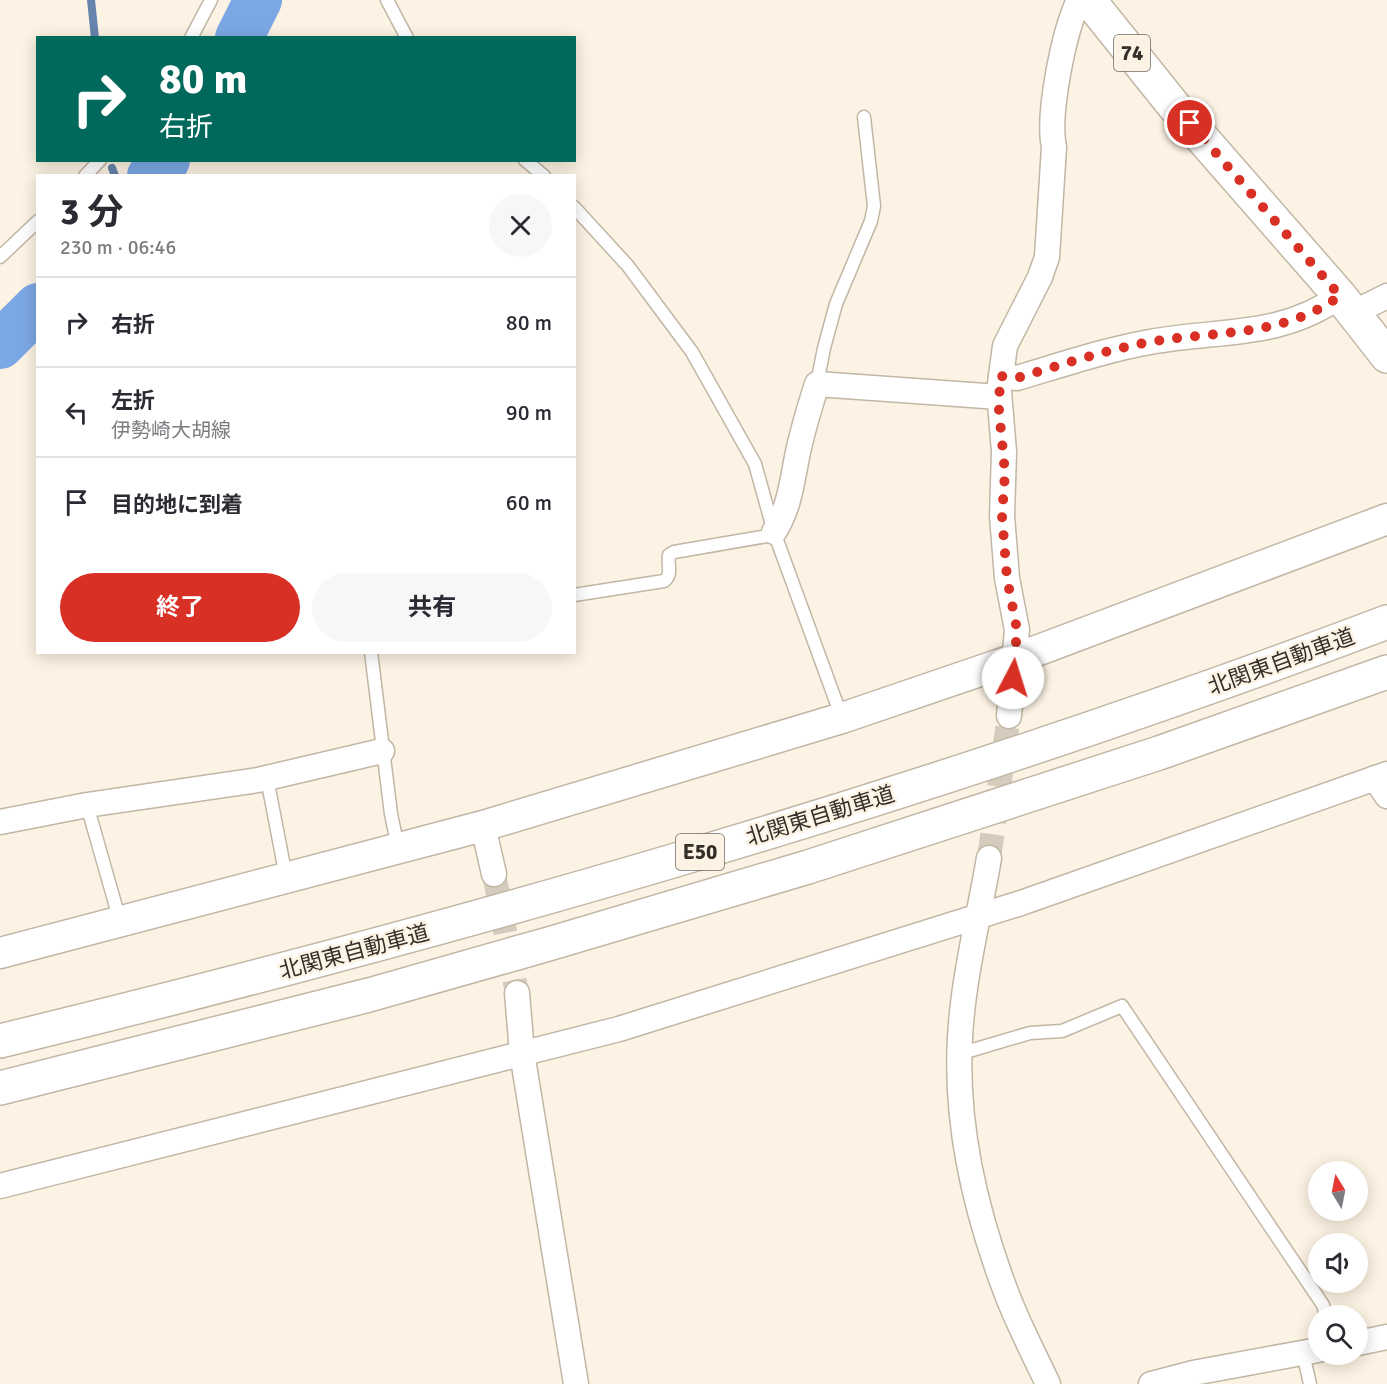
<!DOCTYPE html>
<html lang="ja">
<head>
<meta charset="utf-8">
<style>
	:root { --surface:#fff; --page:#f7f7f7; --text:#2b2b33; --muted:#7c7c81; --line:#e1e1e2; --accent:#d93025 }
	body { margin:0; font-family:Signika,"Noto Sans JP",sans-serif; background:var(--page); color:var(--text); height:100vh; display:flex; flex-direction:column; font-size:22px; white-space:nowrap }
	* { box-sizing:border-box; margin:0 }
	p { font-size:20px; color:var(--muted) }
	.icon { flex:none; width:33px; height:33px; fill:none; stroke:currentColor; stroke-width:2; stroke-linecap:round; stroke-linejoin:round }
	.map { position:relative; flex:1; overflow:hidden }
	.sheet { position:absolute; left:36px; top:174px; width:540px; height:480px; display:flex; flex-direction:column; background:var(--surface); border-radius:0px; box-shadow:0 3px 15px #0003 }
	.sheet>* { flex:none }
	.banner { position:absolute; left:36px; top:36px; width:540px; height:126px; border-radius:0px; box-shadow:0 3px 15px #0003; background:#00695c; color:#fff; overflow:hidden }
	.needle { width:39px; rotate:350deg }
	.controls { position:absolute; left:1308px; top:1161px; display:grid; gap:12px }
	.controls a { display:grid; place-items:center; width:60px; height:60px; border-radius:50%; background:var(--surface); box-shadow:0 3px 15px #0003; font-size:30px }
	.pin { position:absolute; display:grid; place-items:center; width:51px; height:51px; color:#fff; margin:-26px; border:3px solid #fff; border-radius:50%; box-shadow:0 2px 6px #0007 }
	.me { position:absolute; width:66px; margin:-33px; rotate:5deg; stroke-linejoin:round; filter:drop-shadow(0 0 4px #0008) }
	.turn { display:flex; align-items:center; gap:21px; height:126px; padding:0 24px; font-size:27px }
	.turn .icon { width:78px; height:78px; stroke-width:2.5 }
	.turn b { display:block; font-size:42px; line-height:51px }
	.round { display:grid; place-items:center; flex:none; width:63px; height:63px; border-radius:32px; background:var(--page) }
	.headline { display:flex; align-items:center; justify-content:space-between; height:102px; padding:0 24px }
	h1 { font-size:36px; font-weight:700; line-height:45px }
	.action { display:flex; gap:12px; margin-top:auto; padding:12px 24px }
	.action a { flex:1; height:69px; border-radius:36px; background:var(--accent); color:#fff; font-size:24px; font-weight:700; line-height:69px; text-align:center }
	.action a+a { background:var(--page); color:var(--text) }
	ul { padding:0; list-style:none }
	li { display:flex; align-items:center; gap:18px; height:90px; padding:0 24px; border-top:2px solid var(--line) }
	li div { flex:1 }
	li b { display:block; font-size:22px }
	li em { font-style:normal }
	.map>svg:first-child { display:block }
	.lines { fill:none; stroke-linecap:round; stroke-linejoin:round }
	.stream { stroke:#6684ac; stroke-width:8 }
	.river { stroke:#7ba8e5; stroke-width:48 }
	.minor-tunnel { stroke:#d5ccbe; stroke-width:24; stroke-dasharray:24 12; stroke-linecap:butt }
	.service-casing { stroke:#c2b6a5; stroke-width:15 }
	.minor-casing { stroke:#c2b6a5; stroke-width:27 }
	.tertiary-casing { stroke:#c2b6a5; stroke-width:33 }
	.primary-casing { stroke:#c2b6a5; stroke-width:36 }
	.motorway-casing { stroke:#c2b6a5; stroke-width:36 }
	.service { stroke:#fff; stroke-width:12 }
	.minor { stroke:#fff; stroke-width:24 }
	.tertiary { stroke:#fff; stroke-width:30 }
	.primary { stroke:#fff; stroke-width:33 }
	.motorway { stroke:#fff; stroke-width:33 }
	.route { stroke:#d93025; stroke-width:10; stroke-dasharray:0 18 }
	.labels { text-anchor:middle; stroke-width:5; stroke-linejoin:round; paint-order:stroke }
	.shield { fill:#fdf3e4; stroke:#706a60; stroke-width:1.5 }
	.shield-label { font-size:21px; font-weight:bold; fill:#342f28 }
	.street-label { font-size:22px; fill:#342f28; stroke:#fdf3e4 }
</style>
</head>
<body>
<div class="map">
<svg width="1387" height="1384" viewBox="0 0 1387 1384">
	<rect width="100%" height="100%" fill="#fdf3e4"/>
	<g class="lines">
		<g class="stream">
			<path d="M91,0L95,38"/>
			<path d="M112,168L115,176"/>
		</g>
		<g class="river">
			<path d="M239,38L258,0"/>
			<path d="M151,176L166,160"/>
			<path d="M0,345L38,307"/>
		</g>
		<g class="minor-tunnel">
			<path d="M989,858L1009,716"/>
			<path d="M494,874L517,993"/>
		</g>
		<g class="service-casing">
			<g id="service">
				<path d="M387,0L407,38"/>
				<path d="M191,38L211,0"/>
				<path d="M525,160L544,176"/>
				<path d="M85,176L100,160"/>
				<path d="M574,207L628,266L692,352L755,464L774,532L842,718"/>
				<path d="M0,257L38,221"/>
				<path d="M817,384L824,348L836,304L871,221L874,206L864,117"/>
				<path d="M574,595L664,581C673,575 667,565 669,555L674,552L767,536L774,532"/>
				<path d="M371,652L391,814L398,847"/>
				<path d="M267,778L286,877"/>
				<path d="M87,805L120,921"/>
				<path d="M959,1054L1030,1033L1062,1031L1122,1006L1323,1305L1326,1316"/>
				<path d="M1303,1353L1310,1384"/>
			</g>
		</g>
		<g class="minor-casing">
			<g id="minor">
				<path d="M1356,317L1367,306L1387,296"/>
				<path d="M1001,376L1017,378C1061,365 1105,350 1150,342C1220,329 1279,339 1340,296"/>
				<path d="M774,532C790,507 792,481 798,452C803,429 810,406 817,384L999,397"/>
				<path d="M1009,716L1017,630L1007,578L1002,516L1004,452L999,391L1005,346L1040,277L1047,257L1054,147C1047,114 1064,31 1079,0"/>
				<path d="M1375,778L1387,796"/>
				<path d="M0,822L87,805L258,780L382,751"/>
				<path d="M483,826L494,874"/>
				<path d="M989,858C979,917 963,978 960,1038C955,1124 976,1213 1006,1292C1018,1324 1034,1354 1048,1384"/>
				<path d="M517,993L522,1053L576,1384"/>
				<path d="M0,1186L619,1029L1021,903L1387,774"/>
				<path d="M1358,1343L1387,1337"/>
				<path d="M1151,1384L1193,1373L1318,1350"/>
			</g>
		</g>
		<g class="tertiary-casing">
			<path id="tertiary" d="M0,953L483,826L842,718L1015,659L1387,519"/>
		</g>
		<g class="primary-casing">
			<path id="primary" d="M1089,0L1174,106L1340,296L1387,356"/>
		</g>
		<g class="motorway-casing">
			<g id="motorway">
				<path d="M0,1041C469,927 935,793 1387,622"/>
				<path d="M0,1088L369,995L552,943L808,867L1159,753L1387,672"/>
			</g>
		</g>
		<use href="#service" class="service"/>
		<use href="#minor" class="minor"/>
		<use href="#tertiary" class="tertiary"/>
		<use href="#primary" class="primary"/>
		<use href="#motorway" class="motorway"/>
	</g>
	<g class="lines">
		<path class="route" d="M1013,678L1017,630L1007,578L1002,516L1005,473L999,410L1000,376L1017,378C1061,365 1105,350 1150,342C1219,330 1280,338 1340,296L1190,123"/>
	</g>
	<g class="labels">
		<g class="shield">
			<rect x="1114" y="35" width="36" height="36" rx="4.5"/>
			<rect x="676" y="834" width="48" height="36" rx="4.5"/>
		</g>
		<g class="shield-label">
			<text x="1132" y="60">74</text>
			<text x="700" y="859">E50</text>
		</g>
		<g class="street-label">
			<text transform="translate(1281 661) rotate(-20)" y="8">北関東自動車道</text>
			<text transform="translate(820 815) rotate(-17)" y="8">北関東自動車道</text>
			<text transform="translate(354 951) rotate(-15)" y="8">北関東自動車道</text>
		</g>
	</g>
</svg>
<div class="controls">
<a><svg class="needle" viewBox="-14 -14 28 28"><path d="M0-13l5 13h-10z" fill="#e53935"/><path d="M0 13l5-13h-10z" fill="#7c7c81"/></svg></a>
<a><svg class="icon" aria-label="sound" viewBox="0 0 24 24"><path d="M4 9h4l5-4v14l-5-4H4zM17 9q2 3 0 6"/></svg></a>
<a><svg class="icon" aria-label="search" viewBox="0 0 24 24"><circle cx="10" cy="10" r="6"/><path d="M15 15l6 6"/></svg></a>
</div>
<div class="pin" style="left:1190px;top:123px;background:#d93025"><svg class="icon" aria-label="arrive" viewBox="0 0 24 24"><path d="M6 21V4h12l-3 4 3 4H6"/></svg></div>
<svg class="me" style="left:1013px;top:678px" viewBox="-20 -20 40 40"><circle r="19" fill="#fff"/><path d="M0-13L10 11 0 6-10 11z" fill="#d93025"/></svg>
<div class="banner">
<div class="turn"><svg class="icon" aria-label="right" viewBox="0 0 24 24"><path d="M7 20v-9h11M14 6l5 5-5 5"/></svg><div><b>80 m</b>右折</div></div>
</div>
<section class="sheet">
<div class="headline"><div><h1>3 分</h1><p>230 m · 06:46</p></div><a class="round"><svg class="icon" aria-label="close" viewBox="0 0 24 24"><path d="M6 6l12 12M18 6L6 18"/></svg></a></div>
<ul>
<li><svg class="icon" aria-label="right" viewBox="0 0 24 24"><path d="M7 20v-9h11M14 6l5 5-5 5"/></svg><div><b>右折</b></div><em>80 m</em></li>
<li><svg class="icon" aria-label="left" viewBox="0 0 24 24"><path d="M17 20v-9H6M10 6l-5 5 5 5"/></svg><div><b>左折</b><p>伊勢崎大胡線</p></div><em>90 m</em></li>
<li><svg class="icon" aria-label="arrive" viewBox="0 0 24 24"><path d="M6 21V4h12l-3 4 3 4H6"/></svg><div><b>目的地に到着</b></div><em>60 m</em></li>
</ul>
<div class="action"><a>終了</a><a>共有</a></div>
</section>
</div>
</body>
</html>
